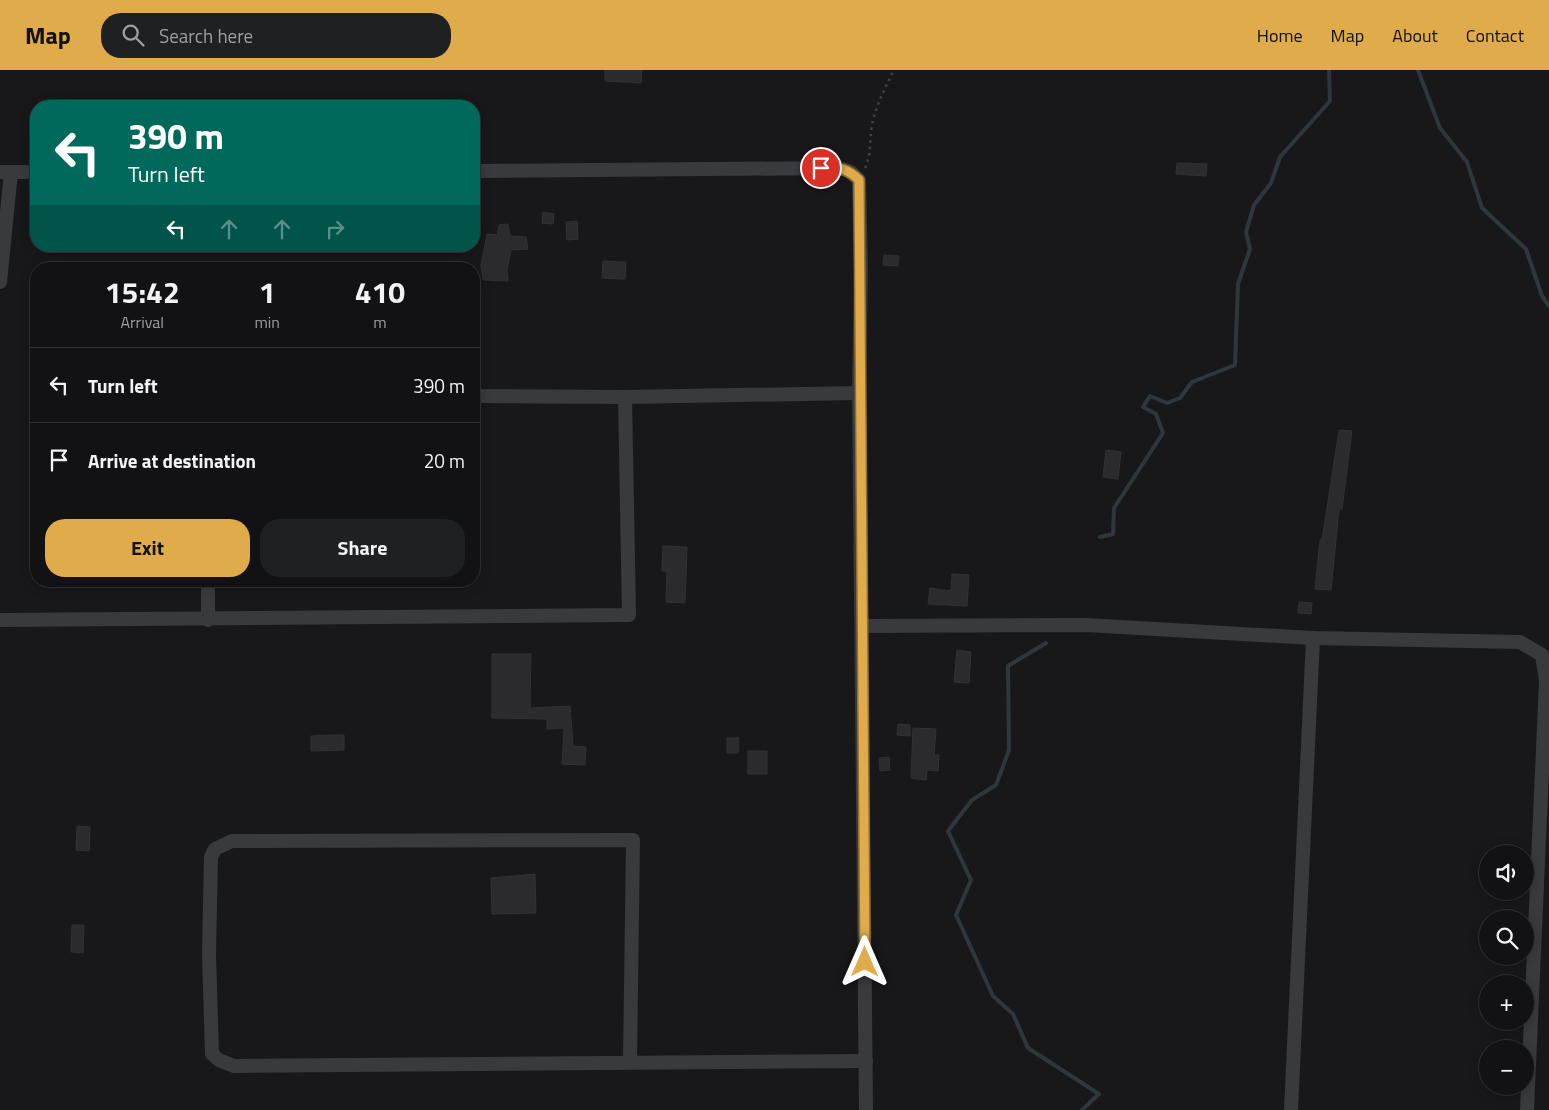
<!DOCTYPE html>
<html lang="en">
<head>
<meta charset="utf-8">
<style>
	:root { --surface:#121214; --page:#1f2022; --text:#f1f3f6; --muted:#9c9ea0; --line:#313234; --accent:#dfab4b }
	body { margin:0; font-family:"Titillium Web",sans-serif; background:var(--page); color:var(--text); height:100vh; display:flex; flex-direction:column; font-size:19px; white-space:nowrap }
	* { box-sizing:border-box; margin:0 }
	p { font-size:16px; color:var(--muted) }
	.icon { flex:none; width:28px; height:28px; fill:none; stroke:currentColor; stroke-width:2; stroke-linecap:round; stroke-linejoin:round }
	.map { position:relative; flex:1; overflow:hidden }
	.sheet { position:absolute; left:30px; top:192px; width:450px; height:325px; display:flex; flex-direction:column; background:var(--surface); border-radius:20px; box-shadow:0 2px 12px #0003,0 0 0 1px var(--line) }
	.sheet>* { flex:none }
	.top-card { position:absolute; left:30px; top:30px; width:450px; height:152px; border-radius:20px; box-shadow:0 2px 12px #0003,0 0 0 1px var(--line); background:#00695c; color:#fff; overflow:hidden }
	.tools { position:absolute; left:1479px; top:775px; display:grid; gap:10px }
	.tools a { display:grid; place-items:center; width:55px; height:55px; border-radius:50%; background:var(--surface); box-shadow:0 2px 12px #0003,0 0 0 1px var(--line); font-size:25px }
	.pin { position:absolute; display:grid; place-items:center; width:42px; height:42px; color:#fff; margin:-21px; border:2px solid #fff; border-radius:50%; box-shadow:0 1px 5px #0007 }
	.me { position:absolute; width:55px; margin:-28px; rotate:0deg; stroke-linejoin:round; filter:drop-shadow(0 0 4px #0008) }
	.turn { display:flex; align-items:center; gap:18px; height:105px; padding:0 15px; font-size:22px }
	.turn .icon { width:65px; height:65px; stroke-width:2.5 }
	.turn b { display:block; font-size:35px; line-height:42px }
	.lanes { display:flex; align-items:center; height:48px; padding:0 15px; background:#0003; justify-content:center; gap:25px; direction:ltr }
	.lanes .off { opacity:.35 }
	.eta { display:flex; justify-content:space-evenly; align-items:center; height:85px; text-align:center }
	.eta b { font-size:30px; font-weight:700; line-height:35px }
	.primary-button { display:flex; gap:10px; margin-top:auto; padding:10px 15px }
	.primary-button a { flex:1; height:58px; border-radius:20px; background:var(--accent); color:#111; font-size:20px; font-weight:700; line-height:58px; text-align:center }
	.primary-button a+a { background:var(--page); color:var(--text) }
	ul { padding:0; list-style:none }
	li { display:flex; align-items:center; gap:15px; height:75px; padding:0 15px; border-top:1px solid var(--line) }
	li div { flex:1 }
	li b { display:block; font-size:19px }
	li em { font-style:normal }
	header { display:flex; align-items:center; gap:30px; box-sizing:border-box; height:70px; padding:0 25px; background:var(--accent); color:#111 }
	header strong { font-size:24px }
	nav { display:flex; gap:28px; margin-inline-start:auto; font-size:18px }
	.search { width:350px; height:45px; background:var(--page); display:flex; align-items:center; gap:12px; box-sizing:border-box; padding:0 18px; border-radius:20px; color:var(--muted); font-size:19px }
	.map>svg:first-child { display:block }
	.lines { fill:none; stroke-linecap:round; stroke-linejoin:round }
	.stream { stroke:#2f373c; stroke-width:4 }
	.building { fill:#2b2b2e; stroke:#323236 }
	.path { stroke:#404145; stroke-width:2.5; stroke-dasharray:2.5 4; stroke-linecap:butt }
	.street { stroke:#393a3e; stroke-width:14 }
	.route-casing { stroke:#916f31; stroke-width:12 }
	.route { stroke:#dfab4b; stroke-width:9 }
</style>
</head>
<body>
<header>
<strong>Map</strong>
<div class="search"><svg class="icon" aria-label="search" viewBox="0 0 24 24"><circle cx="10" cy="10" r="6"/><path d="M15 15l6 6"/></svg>Search here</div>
<nav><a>Home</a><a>Map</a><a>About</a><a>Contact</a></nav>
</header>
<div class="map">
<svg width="1549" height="1040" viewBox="0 0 1549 1040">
	<rect width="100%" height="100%" fill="#18181a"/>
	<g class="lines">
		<g class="stream">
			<path d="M1418,0L1440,58L1467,92L1482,138L1526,179L1542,226L1549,236"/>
			<path d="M1100,467L1113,464L1114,438L1163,363L1156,344L1143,337L1150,326L1167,333L1180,328L1192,312L1235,295L1238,214L1250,179L1246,162L1254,135L1271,113L1280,87L1330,31L1329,0"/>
			<path d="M1046,573L1008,596L1009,680L996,715L972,730L948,761L971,810L956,845L993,926L1013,944L1028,978L1099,1024L1082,1040"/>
		</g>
	</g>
	<g class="building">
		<path d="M605,0H642L641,13L605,11Z"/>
		<path d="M1177,93L1207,94L1206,106L1176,104Z"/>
		<path d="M543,142L554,144L553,154L542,153Z"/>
		<path d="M577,151L578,169L567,170L566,152Z"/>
		<path d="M508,154L510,166L526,167L528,179L511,180L507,200L508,211L483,210L481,195L487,164L497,165L499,155Z"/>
		<path d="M884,185L899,186L898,196L883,195Z"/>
		<path d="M603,191L626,192L625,209L602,208Z"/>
		<path d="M1339,360L1352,361L1342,439H1339L1331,520L1315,519L1320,470H1322Z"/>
		<path d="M1106,380L1121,382L1118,409L1103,407Z"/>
		<path d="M663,476L687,477L685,533L666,532L667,501H662Z"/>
		<path d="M952,504L969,505L967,536L928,534L930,518L951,521Z"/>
		<path d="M1299,532L1312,533L1311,544L1298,543Z"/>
		<path d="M957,580L971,582L969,613L954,612Z"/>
		<path d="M492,584H531L530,638L570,636L573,676L586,677L585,695L562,694L564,658L547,659V649L492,648Z"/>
		<path d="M898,654L910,655V666L897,665Z"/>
		<path d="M913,658L936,659L934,685H939L938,701L927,700L926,710L911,708Z"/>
		<path d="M332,665H344V680L311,681V666Z"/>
		<path d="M727,668H739L738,683H727Z"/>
		<rect x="748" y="681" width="19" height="23"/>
		<path d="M889,687L890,700L880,701L879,688Z"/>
		<path d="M77,756L90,757L89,781L76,780Z"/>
		<path d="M535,804L536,843L492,844L491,808Z"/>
		<path d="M72,855H84L83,883L71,882Z"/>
	</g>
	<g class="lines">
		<path class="path" d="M865,98C872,83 869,70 872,55C876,35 885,18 894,0"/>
		<g class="street">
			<path d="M474,101L840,98L851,102L859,110L861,199L859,323L625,327L474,326"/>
			<path d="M0,102H36"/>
			<path d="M0,212L11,102"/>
			<path d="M859,323L866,1040"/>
			<path d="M208,511V550"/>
			<path d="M0,550L629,545L625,327"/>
			<path d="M863,556L1086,555L1313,568L1520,572L1542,585L1546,611L1527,1040"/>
			<path d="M630,992L633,770L232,771L215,779L211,787L209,884L212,984L219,990L234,996L866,991"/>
			<path d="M1291,1040L1313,568"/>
		</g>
	</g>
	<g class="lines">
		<g class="route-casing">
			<path id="route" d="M821,98C838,98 846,97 859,110L865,892"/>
		</g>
		<use href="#route" class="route"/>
	</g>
</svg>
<div class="tools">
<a><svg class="icon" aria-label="sound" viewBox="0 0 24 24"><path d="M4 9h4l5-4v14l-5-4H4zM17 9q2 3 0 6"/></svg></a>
<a><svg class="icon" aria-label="search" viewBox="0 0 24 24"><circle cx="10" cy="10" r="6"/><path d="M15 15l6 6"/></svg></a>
<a>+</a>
<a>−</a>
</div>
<div class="pin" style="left:821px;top:98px;background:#d93025"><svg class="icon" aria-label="arrive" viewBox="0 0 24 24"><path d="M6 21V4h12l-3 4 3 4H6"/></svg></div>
<svg class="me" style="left:865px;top:892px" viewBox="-20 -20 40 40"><path d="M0-17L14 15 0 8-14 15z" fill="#dfab4b" stroke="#fff" stroke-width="4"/></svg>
<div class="top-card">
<div class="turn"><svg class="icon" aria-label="left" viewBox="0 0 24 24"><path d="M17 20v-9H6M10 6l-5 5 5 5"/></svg><div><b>390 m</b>Turn left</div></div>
<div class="lanes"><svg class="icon" aria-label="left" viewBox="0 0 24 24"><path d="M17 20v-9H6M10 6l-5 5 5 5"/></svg><svg class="icon off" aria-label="ahead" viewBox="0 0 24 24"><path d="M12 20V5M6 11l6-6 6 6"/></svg><svg class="icon off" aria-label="ahead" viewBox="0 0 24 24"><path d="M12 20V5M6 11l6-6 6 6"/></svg><svg class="icon off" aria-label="right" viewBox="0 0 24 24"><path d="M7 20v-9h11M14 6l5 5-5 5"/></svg></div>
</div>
<section class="sheet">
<div class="eta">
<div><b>15:42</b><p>Arrival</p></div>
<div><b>1</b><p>min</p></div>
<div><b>410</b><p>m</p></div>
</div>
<ul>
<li><svg class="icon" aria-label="left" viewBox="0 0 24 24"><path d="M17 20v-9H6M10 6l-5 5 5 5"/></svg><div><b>Turn left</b></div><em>390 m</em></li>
<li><svg class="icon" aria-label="arrive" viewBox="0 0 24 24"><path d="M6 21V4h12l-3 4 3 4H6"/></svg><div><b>Arrive at destination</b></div><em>20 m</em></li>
</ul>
<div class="primary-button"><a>Exit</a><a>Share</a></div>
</section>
</div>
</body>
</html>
